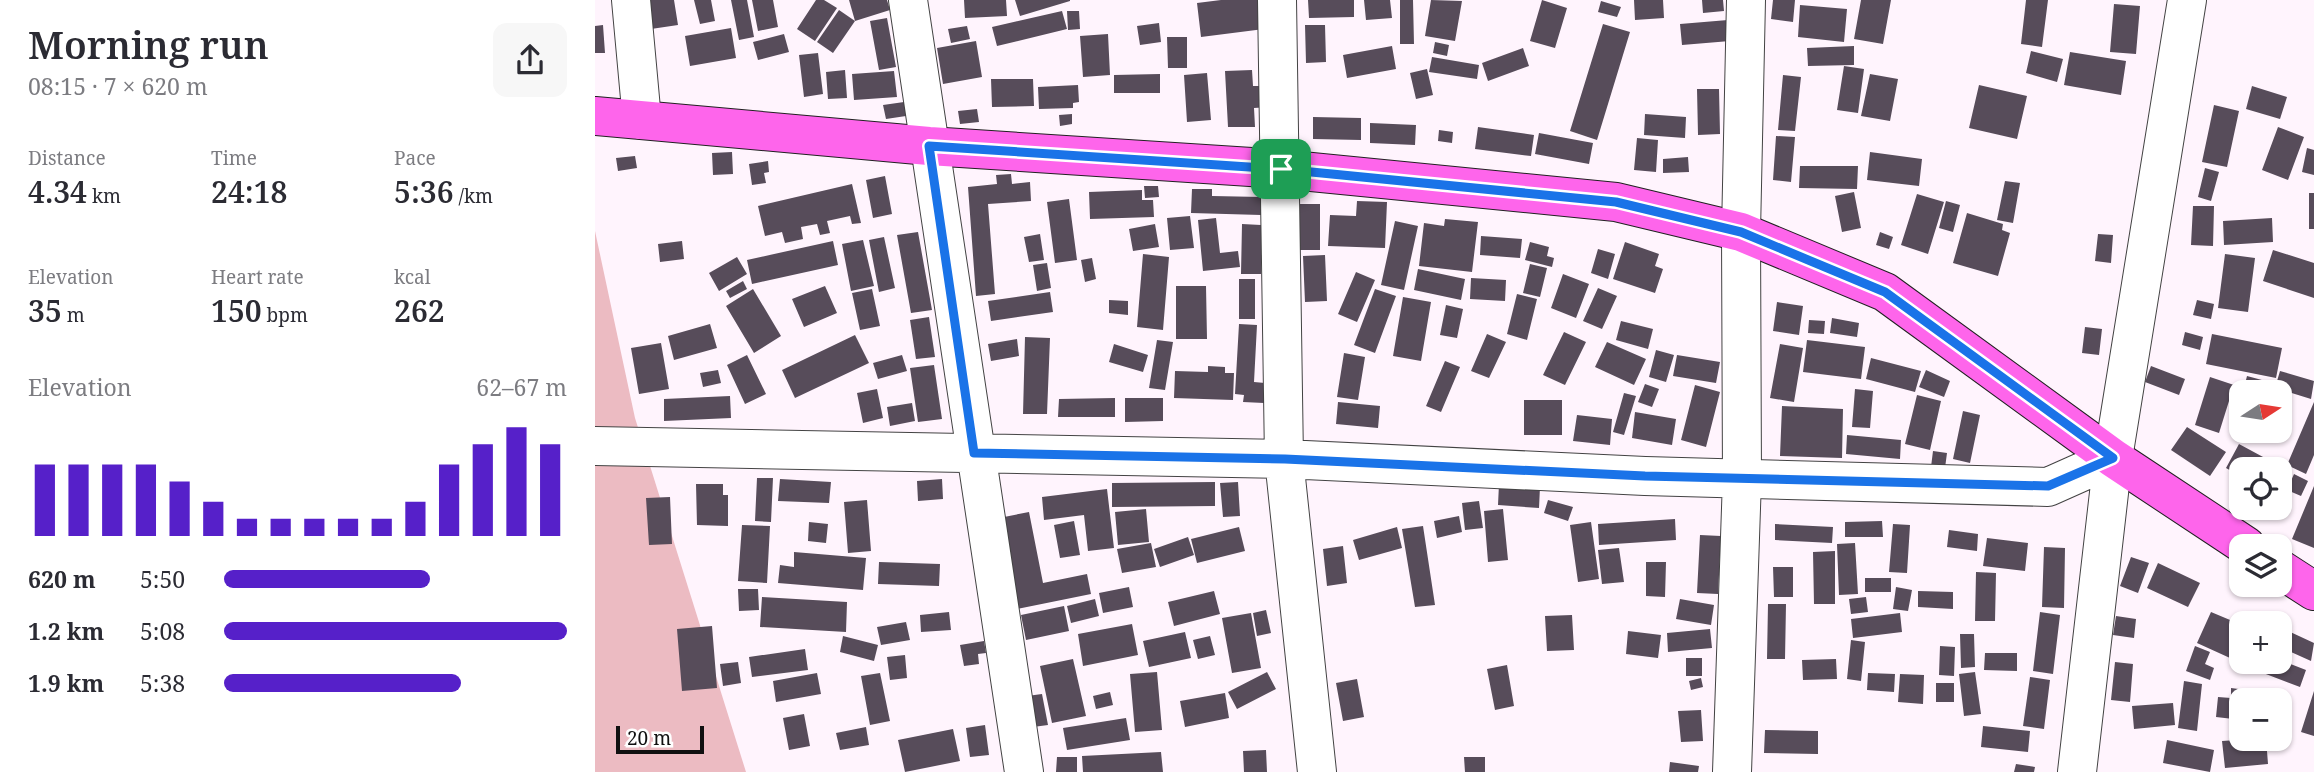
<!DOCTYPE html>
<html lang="en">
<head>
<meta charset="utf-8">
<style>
  body { margin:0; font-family:"Noto Serif",serif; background:#f7f7f7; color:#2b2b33; height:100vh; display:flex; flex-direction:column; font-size:26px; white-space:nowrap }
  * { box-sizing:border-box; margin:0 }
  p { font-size:23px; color:#7c7c81 }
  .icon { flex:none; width:38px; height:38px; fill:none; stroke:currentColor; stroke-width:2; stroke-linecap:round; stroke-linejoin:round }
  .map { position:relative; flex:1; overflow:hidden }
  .sheet { display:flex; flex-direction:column; background:#fff; width:595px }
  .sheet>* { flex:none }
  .needle { width:46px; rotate:78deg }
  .tools { position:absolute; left:1634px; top:380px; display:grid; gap:14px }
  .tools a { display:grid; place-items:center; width:63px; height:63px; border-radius:14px; background:#fff; box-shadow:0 2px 5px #0004; font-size:35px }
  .scale { position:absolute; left:21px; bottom:18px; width:88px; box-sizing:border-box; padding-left:7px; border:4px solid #101010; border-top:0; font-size:19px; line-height:24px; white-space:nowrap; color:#101010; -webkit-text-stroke:5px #fff; paint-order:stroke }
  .pin { position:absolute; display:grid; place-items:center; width:60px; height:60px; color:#fff; margin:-30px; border-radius:14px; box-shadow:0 4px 10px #0006 }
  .round { display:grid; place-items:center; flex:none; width:74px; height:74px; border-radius:14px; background:#f7f7f7 }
  .head { display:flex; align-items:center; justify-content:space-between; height:119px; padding:0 28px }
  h1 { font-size:38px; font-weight:600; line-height:52px }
  .figures { display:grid; grid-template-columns:repeat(3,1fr); gap:10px; height:119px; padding:7px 28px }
  .figures div { display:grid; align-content:center }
  .figures b { font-size:30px; font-weight:600 }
  .figures small { font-size:19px; font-weight:400 }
  .figures p { font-size:19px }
  .chart { height:196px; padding:14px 28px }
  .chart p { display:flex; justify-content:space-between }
  .chart svg { width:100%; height:126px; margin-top:7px; stroke:#5620c9; stroke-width:6 }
  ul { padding:0 28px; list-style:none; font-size:23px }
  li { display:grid; grid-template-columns:112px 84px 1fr; align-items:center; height:52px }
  li i { height:18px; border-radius:9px; background:#5620c9 }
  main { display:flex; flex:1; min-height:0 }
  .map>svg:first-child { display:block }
  .green { fill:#ecbbc2 }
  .building { fill:#574c5a }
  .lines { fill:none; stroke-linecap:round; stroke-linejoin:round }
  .minor-casing { stroke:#434343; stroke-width:40 }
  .major-casing { stroke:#212121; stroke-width:40 }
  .minor { stroke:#fff; stroke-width:38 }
  .major { stroke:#fe65eb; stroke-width:38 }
  .route-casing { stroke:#fff; stroke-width:14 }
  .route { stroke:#1a73e8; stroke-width:9 }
</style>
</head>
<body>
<main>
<section class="sheet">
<div class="head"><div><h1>Morning run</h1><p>08:15 · 7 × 620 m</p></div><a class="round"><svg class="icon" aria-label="share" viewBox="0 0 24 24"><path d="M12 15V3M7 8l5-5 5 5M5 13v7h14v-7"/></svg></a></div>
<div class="figures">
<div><p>Distance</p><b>4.34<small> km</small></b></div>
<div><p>Time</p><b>24:18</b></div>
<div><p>Pace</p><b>5:36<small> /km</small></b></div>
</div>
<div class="figures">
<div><p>Elevation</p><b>35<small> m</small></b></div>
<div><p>Heart rate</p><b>150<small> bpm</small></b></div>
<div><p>kcal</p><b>262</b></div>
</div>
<div class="chart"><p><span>Elevation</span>62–67 m</p>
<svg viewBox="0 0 160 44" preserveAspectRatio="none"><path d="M5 44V19M15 44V19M25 44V19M35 44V19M45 44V25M55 44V32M65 44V38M75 44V38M85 44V38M95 44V38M105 44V38M115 44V32M125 44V19M135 44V12M145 44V6M155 44V12"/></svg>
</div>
<ul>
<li><b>620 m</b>5:50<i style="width:60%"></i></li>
<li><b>1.2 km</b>5:08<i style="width:100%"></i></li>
<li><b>1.9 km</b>5:38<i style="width:69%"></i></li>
</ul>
</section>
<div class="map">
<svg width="1719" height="772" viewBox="0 0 1719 772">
  <rect width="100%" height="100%" fill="#fff4fd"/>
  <path class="green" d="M0 231 40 418 151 772H0Z"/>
  <path class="building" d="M51 0H79L83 25 56 29Z
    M99 0H116L120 21 105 24Z
    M136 0H152L159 37 144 40Z
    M157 0H178L183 27 163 31Z
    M221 0H229L242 8 220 41 202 29Z
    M254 0H292L295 10 260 21Z
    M369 0H411L412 16 370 18Z
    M420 0H475V1L425 16Z
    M626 0H665L669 29 606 37 602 3Z
    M713 0H759V17L714 18Z
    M769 0H795L797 18 771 20Z
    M805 0H818L819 44H805Z
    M836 0 867 1 860 41 830 36Z
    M947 0 972 8 960 48 935 41Z
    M1039 0H1068L1069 18 1040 20Z
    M1107 0H1128L1129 11 1108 13Z
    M1178 0H1200L1198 22 1176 19Z
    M1266 0H1296L1288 44 1259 39Z
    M1431 0H1453L1447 47 1426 44Z
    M1006 1 1026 7 1022 17 1003 12Z
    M1519 4 1545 6 1541 54 1515 52Z
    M1205 5 1252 9 1249 42 1203 37Z
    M244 10 260 21 238 53 222 42Z
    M467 11 472 29 402 46 397 27Z
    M472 11H484L485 29 473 30Z
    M292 18 301 67 284 70 275 21Z
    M1133 20 1135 41 1087 45 1085 24Z
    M564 23 566 42 545 45 542 26Z
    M1008 24 1035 32 1002 140 975 131Z
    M8 25 10 53H0V26Z
    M710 25H730L731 62 711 63Z
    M372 26 375 39 356 43 353 29Z
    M136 28 141 58 95 66 90 36Z
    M189 34 194 52 163 60 158 42Z
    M513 34 515 75 488 77 485 36Z
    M572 37H592V68H573Z
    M381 41 387 77 348 84 342 48Z
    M840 42 854 45 852 56 838 53Z
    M797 46 801 69 752 78 748 55Z
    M1259 46V65L1213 66 1212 48Z
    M928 48 934 66 893 81 887 63Z
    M1436 51 1468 59 1462 82 1431 73Z
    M1475 52 1531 61 1526 95 1469 85Z
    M223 53 228 94 209 97 204 55Z
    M837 57 884 65 882 79 834 72Z
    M1249 66 1269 69 1263 113 1242 110Z
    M832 69 838 95 821 99 815 73Z
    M250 70 252 98 233 99 231 72Z
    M657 70 658 86H674L675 107 659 108 660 127H633L630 71Z
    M299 71 302 97 259 100 257 74Z
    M612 73 616 120 592 122 589 75Z
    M565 74V93H519V75Z
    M1275 74 1303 79 1295 121 1266 116Z
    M1188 75 1206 77 1200 131 1183 130Z
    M396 79H438L439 106 397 107Z
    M483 85 484 102 478 103V108L444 109 443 87Z
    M1384 85 1432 96 1422 139 1374 128Z
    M1657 86 1692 97 1685 119 1651 109Z
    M1102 89H1124L1125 134 1103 135Z
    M309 102 311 116 291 119 288 105Z
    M1619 105 1644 111 1632 167 1607 162Z
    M382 109 384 122 365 124 363 111Z
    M477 114V124L465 126 464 115Z
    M1050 114 1091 117 1090 138 1049 135Z
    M718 117 766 118V140L718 139Z
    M775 123 821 125 820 145 775 143Z
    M883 127 939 135 936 156 880 149Z
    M1683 127 1709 137 1693 180 1667 170Z
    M844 130 858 132 857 143 843 141Z
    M944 133 998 143 994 164 940 154Z
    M1181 136 1200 137 1196 182 1178 180Z
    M1042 138 1063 140 1061 172 1039 170Z
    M1712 148 1719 150V175L1707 172Z
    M137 152 138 174 118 175 117 153Z
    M1275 152 1327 159 1324 186 1272 180Z
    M40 156 42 168 23 171 21 158Z
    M1093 157 1094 172 1068 173V159Z
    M173 161 174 172 169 173 171 183 157 185 154 164Z
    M1205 166H1263L1262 189 1204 188Z
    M1610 168 1624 172 1616 201 1603 197Z
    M416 174 417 184 435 182 436 201 393 204 400 294 381 296 373 187 402 184 401 175Z
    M290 176 297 214 278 218 271 180Z
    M1410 181 1425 183 1418 223 1402 220Z
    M257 184 266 223 257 224 255 216 232 221 235 233 225 235 222 224 206 227 208 239 190 243 187 232 170 236 163 206Z
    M549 186H563L564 197 550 198Z
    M597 189H617V196L667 197 666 215 596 213Z
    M547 190V200H558L559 217 495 219 494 192Z
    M1259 192 1266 228 1247 232 1240 196Z
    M1714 193H1719V229H1714Z
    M1322 194 1349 202 1333 254 1306 245Z
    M474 199 482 260 460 263 452 202Z
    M762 201 792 202 790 248 733 246 735 215 761 216Z
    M1351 201 1365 205 1358 232 1344 228Z
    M704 204H725V250H704Z
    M1598 206H1619L1618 246 1596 245Z
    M1372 213 1408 224 1407 230 1415 233 1403 276 1358 263Z
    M595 216 599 248 575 250 572 218Z
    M621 218 625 253 643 251 645 267 608 271 603 220Z
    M1677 218 1678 242 1629 245 1628 221Z
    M850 219 883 222 877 272 824 266 829 223 849 226Z
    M800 221 823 226 809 290 786 285Z
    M560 224 564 247 538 251 534 229Z
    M647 224 666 225V274H646Z
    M323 232 337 310 316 313 302 235Z
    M1285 232 1298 237 1294 249 1281 245Z
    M445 234 449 260 434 262 429 237Z
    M1503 234 1518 235 1516 263 1500 261Z
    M886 236 927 239 925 258 885 255Z
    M289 237 300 288 284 292 274 240Z
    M268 240 279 286 256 291 247 244Z
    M87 241 89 259 65 262 63 244Z
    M238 241 243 265 157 284 152 260Z
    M935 242 954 247 952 256 959 258 957 267 930 260Z
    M1030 242 1064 254 1060 266 1068 269 1060 293 1018 279Z
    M1003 249 1020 254 1013 279 996 273Z
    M1678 250 1719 263V298L1668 281Z
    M548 254 574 257 568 330 542 327Z
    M1630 254 1660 258 1653 312 1623 308Z
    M730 255 732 301 710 302 708 256Z
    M142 257 152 274 124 291 114 273Z
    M497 258 501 279 490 282 486 260Z
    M452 263 456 288 442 291 438 265Z
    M935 264 952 268 945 297 928 293Z
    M823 269 870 279 866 300 819 290Z
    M761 272 780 280 762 322 743 314Z
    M968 274 994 284 981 318 956 308Z
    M876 278 911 280 910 301 875 299Z
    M644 279H660V319H644Z
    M148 281 152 289 135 298 131 291Z
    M230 286 242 313 209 327 197 299Z
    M581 286H611L612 339H581Z
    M1003 288 1022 296 1007 329 988 321Z
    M158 289 186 336 159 353 131 306Z
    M277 289 285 326 265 330 257 293Z
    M780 289 801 296 780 353 759 345Z
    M455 292 458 312 396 321 393 301Z
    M922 294 942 299 932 340 912 334Z
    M808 297 836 302 826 361 798 356Z
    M514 300 533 301V315L514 313Z
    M1602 300 1619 304 1616 319 1598 315Z
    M1182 302 1208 306 1204 335 1178 331Z
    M851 305 868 309 862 338 845 335Z
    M334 317 340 357 321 359 315 320Z
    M1237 318 1264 323 1262 337 1235 333Z
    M1214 320 1230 321 1229 334 1213 333Z
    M1026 321 1058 329 1053 349 1021 340Z
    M115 324 122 348 79 360 73 336Z
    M644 324 662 325 659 382 670 383 669 403 648 402 649 395 640 394Z
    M1490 327 1507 329 1504 355 1487 353Z
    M969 332 991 342 970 385 948 375Z
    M1590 332 1608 337 1605 350 1587 345Z
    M892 334 911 342 894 378 876 371Z
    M1617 334 1687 348 1681 378 1611 364Z
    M260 335 274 363 200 398 187 370Z
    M430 337 455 338 452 414H428Z
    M422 339 424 356 396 361 393 344Z
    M562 340 578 342 570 390 554 388Z
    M1212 340 1270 347 1266 379 1208 372Z
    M1012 342 1051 359 1039 385 1000 367Z
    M66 343 74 389 44 394 36 348Z
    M519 344 553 355 548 372 514 362Z
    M1185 344 1208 348 1199 402 1175 398Z
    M1061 350 1079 355 1071 382 1054 377Z
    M749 353 770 357 763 400 742 397Z
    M152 355 171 394 150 404 132 365Z
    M307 355 312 371 283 379 278 363Z
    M1082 355 1125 362 1121 383 1078 376Z
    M1276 358 1326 371 1320 392 1271 379Z
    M850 361 865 367 846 412 831 406Z
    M339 365 347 419 323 422 315 368Z
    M613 366 630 367V373H639L638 400 579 398 580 371 613 372Z
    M1556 366 1590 379 1584 395 1550 382Z
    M123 370 126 383 108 387 105 373Z
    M1331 370 1355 381 1349 397 1324 387Z
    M1685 371 1719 381 1716 399 1680 388Z
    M1652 376 1678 383 1675 392H1648Z
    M1615 377 1639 385 1624 433 1600 425Z
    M1050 384 1064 389 1057 407 1043 402Z
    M1100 385 1125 392 1111 447 1086 440Z
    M282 389 288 418 268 423 262 393Z
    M1260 389 1278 391 1275 428 1257 427Z
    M1029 393 1041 396 1029 435 1018 432Z
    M1322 395 1346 401 1335 450 1310 444Z
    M135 396 136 418 69 421V399Z
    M520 398V417H463L464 399Z
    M530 398H568V421L530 422Z
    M929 400H967V435H929Z
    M743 402 785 406 783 428 741 424Z
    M1719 402V455L1711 474 1692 465Z
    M317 403 320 421 295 426 292 407Z
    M1187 406 1248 409 1247 458 1185 456Z
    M1368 411 1385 415 1375 463 1358 459Z
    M1040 412 1081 419 1077 445 1037 438Z
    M982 415 1017 419 1015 445 978 441Z
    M1592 427 1631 452 1615 476 1576 450Z
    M1252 435 1306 440 1305 459 1251 454Z
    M1644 444 1696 472 1685 492V469H1647V477L1631 468Z
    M1338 451 1352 453 1350 468 1336 467Z
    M1699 474 1713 481 1706 496 1692 490Z
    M162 478H178L176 522 160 521Z
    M185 479 236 482 234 503 183 501Z
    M347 479 348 499 323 501 322 481Z
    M620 482V506L517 507V483Z
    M643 482 645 516 628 517 625 483Z
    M101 484H128V495H133V526L102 525Z
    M904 484 945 487 944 508 903 505Z
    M1719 486V548L1697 539Z
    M512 489 519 548 493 551 489 515 449 520 447 497Z
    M75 497 77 544 54 545 51 498Z
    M272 500 276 551 253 553 249 502Z
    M953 500 978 507 973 521 949 513Z
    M884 501 888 528 870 530 867 503Z
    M551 509 554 542 523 545 520 512Z
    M908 509 913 560 893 562 889 511Z
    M434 512 448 583 492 574 496 594 422 609 404 518Z
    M864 516 867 532 842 538 839 521Z
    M1080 519 1081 540 1004 545 1003 524Z
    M479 521 485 555 465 558 459 525Z
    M1287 521 1288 537H1250V522Z
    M214 522 233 524 231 543 213 541Z
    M996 522 1004 579 983 582 975 525Z
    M1180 524 1238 527 1237 543 1180 540Z
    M1298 524 1315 525 1312 573 1294 572Z
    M147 525 175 526 172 583 143 581Z
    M828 526 840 605 820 607 807 529Z
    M644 527 650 551 602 563 596 539Z
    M802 527 807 548 764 560 758 540Z
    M1354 530 1383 534 1382 551 1352 547Z
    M1105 535 1126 536 1123 594 1102 593Z
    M593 537 599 555 565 567 559 549Z
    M1392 538 1433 543 1430 571 1388 566Z
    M556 543 561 567 527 573 522 549Z
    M1260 543 1263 594 1244 595 1242 544Z
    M748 546 752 583 732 586 728 549Z
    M1449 547 1470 548 1469 608 1447 607Z
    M1024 548 1029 582 1007 584 1003 550Z
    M1240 551V604H1219L1218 552Z
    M199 552 271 558 268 590 183 583 185 565 199 567Z
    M1536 557 1554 563 1543 593 1525 586Z
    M284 562 345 564 344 586 283 584Z
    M1051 562H1071L1070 597 1051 596Z
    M1563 563 1605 583 1593 607 1552 588Z
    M1178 567H1198V597H1179Z
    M1381 572 1401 573 1400 621H1380Z
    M1270 578H1296V592H1270Z
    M534 587 538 607 508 613 504 593Z
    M1301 587 1317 590 1313 611 1298 609Z
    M143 589H163L164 610 144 611Z
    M619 591 625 614 579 626 573 602Z
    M1323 591 1358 592V609L1323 607Z
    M167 597 252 602 251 632 165 627Z
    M1271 597 1273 612 1256 614 1254 599Z
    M500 599 504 616 476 623 472 606Z
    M1085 599 1119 605 1116 625 1081 619Z
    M1173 604H1191L1190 659H1172Z
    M469 606 474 631 431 640 426 615Z
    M671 610 676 633 662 636 658 613Z
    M354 612 356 630 326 632 325 615Z
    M1445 612 1465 615 1458 674 1438 671Z
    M1616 612 1647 625 1635 658 1602 643Z
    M656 613 666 668 637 673 627 618Z
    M1305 613 1307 632 1258 638 1256 619Z
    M977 615 979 650 952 651 950 616Z
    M1521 616 1541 619 1539 638 1518 635Z
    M311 622 315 640 286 645 282 627Z
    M537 624 543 655 488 666 483 634Z
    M117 626 122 688 87 691 82 629Z
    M1115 629 1117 648 1073 652 1072 633Z
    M1689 629 1719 643 1716 661 1685 647Z
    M1033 631 1066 635 1063 658 1031 654Z
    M590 632 596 658 554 667 548 641Z
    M1365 634H1379L1380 667 1366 668Z
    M248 636 283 645 279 661 245 652Z
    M615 636 620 655 603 659 598 640Z
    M1256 640 1270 642 1266 681 1252 679Z
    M389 641 391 653 383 654 384 664 369 666 365 645Z
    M1345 646 1360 647 1359 676 1344 675Z
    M1600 646 1615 652 1610 664 1619 668 1615 680 1591 671Z
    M210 649 213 670 157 677 154 657Z
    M1390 653H1422V671L1389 670Z
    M310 655 312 678 295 680 292 657Z
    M1091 658H1107V676H1091Z
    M478 659 491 716 457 723 445 666Z
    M1241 659 1242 679 1208 680 1207 660Z
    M1685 660 1711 670 1705 687 1650 666 1651 662Z
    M143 662 146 683 128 686 125 664Z
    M1520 662 1538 664 1535 702 1516 700Z
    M912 665 919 706 900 710 892 669Z
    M562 672 567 730 540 732 535 674Z
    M672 672 681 689 642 709 633 692Z
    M1380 672 1386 714 1369 716 1364 674Z
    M222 673 226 694 181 702 178 681Z
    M285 673 295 721 275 725 266 676Z
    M1273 673 1300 674 1299 692 1272 690Z
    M1305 674 1329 675 1328 704 1303 702Z
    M1435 677 1455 680 1449 729 1428 726Z
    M1106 678 1108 687 1096 690 1094 681Z
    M762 679 769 717 748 721 741 683Z
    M1589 681 1607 684 1602 731 1583 728Z
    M1341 683H1359V702H1341Z
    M1636 688 1651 690 1650 700H1647V720L1621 717 1623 697 1636 698Z
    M1719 691V736L1706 732Z
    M515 692 518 705 501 709 498 696Z
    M630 693 634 718 590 727 585 701Z
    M447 694 453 725 438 727 432 696Z
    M1578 703 1580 725 1539 729 1537 706Z
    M1106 710 1108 741 1086 742 1083 711Z
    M209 714 215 746 194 750 188 718Z
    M531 718 535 740 472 750 468 728Z
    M390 725 394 755 375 757 371 728Z
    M1388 726 1435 731 1433 752 1386 747Z
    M271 727 274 745 245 750 241 733Z
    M358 729 365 761 310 772 303 740Z
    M1170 730 1223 731V754L1169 753Z
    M1671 738 1673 764 1630 768 1627 741Z
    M1572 740 1619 750 1615 772 1568 763Z
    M671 750 672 772H649L648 751Z
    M566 752 568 772H488L487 756Z
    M462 757H482V772H461Z
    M869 757H890V772H870Z
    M1075 762 1104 766 1103 772H1074Z
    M1421 764 1440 767 1439 772H1419Z"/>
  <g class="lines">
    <g class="minor-casing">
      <path id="minor" d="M36 0 47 120
        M313 0 429 772
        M682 0 689 459 722 772
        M0 446 689 459 1050 476 1453 487 1518 458
        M1137 772 1147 479 1146 232 1151 0
        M1482 772 1518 458 1592 0"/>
    </g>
    <g class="major-casing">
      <path id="major" d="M0 116 334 146 686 169 1021 202 1146 232 1290 292 1518 458 1651 546
        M1685 569 1719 591"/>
    </g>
    <use href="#minor" class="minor"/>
    <use href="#major" class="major"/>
  </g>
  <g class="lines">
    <g class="route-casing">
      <path id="route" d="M334 146 686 169 1021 202 1146 232 1290 292 1518 458 1453 486 1050 476 690 459 379 453Z"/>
    </g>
    <use href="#route" class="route"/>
  </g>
</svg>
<div class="tools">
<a><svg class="needle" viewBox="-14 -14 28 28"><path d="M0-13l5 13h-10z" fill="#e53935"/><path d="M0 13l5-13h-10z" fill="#7c7c81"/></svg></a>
<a><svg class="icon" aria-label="locate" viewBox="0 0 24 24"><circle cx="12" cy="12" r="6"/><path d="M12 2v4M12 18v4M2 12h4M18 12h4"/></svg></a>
<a><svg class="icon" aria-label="layers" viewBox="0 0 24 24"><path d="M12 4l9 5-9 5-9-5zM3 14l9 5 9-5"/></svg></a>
<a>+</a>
<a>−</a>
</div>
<div class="scale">20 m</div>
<div class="pin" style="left:686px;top:169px;background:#1e9e55"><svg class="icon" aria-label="arrive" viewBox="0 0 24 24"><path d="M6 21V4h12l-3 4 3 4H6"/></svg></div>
</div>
</main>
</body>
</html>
